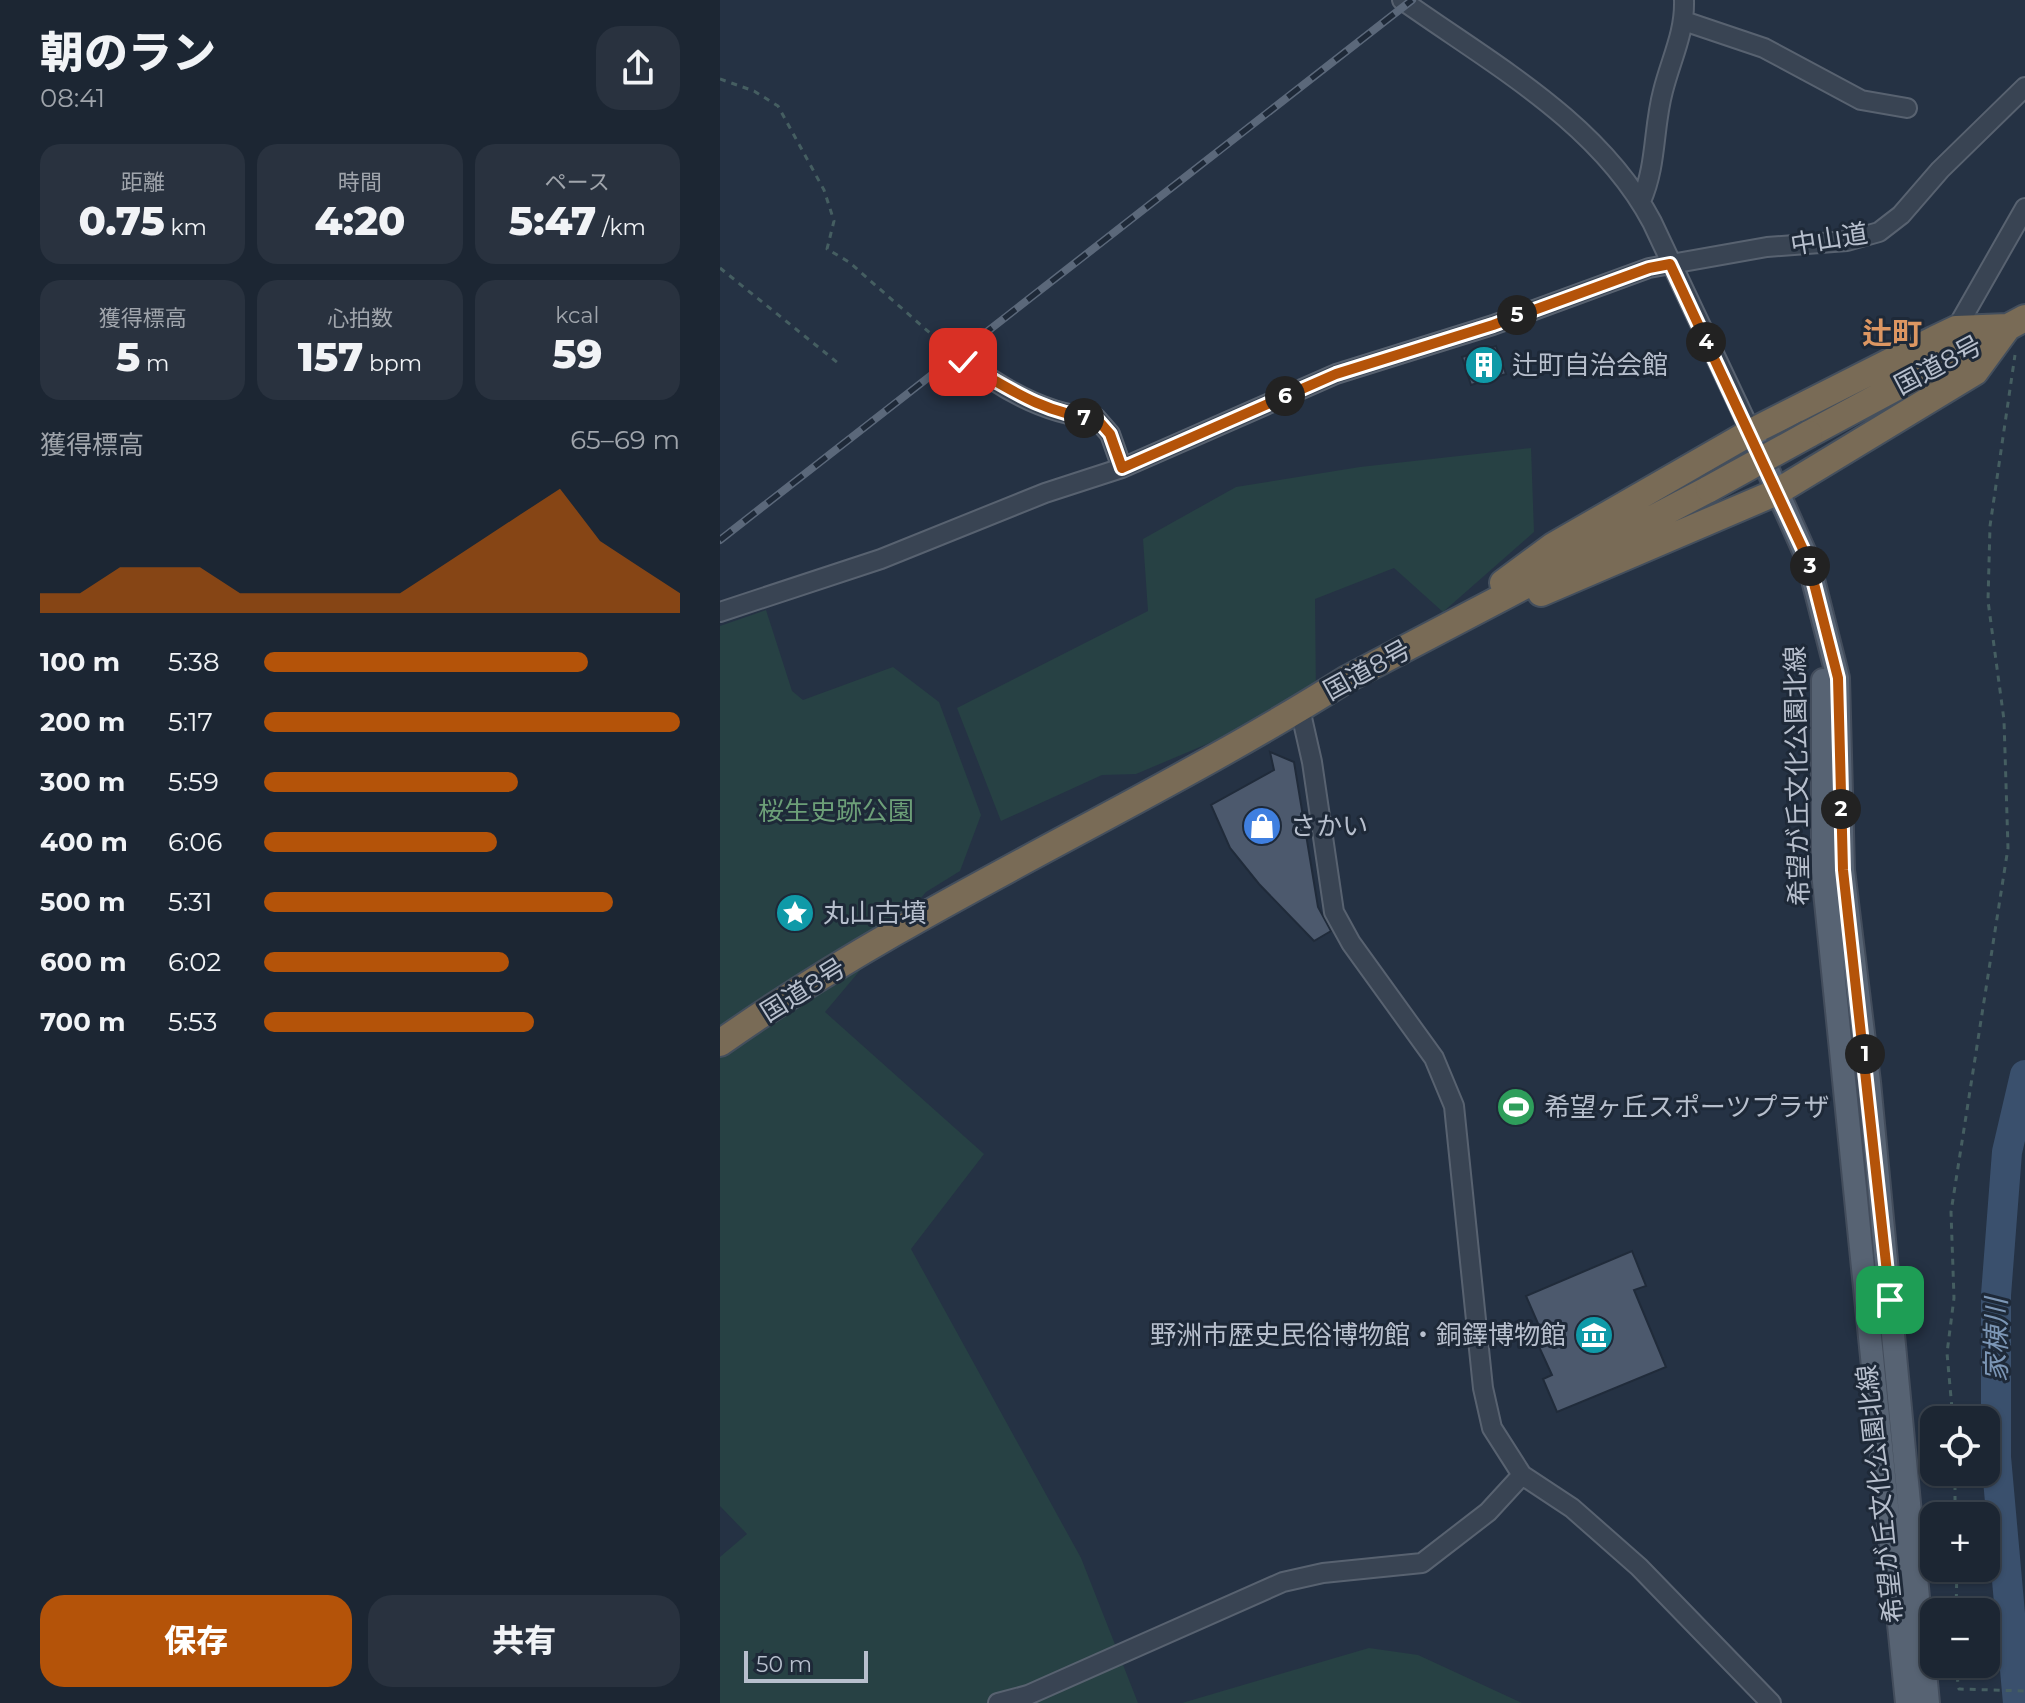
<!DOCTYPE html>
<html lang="ja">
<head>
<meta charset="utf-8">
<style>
  body { margin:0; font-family:Montserrat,"Noto Sans JP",sans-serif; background:#29323f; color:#f1f3f6; height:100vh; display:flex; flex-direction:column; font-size:30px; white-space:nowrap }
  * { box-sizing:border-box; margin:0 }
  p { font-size:26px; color:#a0a5ac }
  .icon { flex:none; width:44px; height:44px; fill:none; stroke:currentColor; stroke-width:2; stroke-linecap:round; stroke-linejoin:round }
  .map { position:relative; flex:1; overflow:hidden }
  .drawer { display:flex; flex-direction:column; background:#1c2633; width:720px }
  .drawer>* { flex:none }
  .fabs { position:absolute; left:1200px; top:1406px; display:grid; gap:16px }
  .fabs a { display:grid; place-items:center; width:80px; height:80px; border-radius:16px; background:#1c2633; box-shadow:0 2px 6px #0004,0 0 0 2px #3a434e; font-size:40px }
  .scale { position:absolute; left:24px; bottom:20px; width:124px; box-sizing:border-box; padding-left:8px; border:4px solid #b7bfcd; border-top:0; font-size:22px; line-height:28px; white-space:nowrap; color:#b7bfcd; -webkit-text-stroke:6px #1e2938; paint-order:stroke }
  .pin { position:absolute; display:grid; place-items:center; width:68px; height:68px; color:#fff; margin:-34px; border-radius:16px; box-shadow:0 4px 12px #0006 }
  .km { position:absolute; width:40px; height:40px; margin:-20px; border-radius:50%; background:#222; color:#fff; font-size:22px; line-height:40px; text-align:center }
  .round { display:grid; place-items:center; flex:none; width:84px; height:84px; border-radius:24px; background:#29323f }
  .headline { display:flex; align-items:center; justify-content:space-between; height:136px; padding:0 40px }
  h1 { font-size:44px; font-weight:800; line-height:60px }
  .metrics { display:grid; grid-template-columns:repeat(3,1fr); gap:12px; height:136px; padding:8px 40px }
  .metrics div { display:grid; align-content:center; border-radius:20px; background:#29323f; text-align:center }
  .metrics b { font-size:40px; font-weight:800 }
  .metrics small { font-size:22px; font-weight:400 }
  .metrics p { font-size:22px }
  .chart { height:224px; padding:16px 40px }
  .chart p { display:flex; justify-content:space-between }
  .chart svg { width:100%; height:144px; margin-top:8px; fill:#b45309; opacity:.7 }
  .primary-button { display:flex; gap:16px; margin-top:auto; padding:16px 40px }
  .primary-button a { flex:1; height:92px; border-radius:24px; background:#b45309; color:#fff; font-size:32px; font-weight:800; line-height:92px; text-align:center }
  .primary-button a+a { background:#29323f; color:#f1f3f6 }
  ul { padding:0 40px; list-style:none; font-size:26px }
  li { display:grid; grid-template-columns:128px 96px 1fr; align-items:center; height:60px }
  li i { height:20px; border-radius:10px; background:#b45309 }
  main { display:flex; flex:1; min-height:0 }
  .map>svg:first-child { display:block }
  .green { fill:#274144 }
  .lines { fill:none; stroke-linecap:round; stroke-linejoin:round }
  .river { stroke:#3a506d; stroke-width:30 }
  .building { fill:#4c596d; stroke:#202b3a; stroke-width:2 }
  .minor-casing { stroke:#586270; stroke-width:22 }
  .major-casing { stroke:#434d5c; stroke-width:26 }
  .highway-casing { stroke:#444f5d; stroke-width:30 }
  .path { stroke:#455e61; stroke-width:3; stroke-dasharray:6 6; stroke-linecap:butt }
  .minor { stroke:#394453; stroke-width:18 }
  .major { stroke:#576373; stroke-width:22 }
  .highway { stroke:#796b56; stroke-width:26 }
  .rail-casing { stroke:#5b687a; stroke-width:8 }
  .rail { stroke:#1e2938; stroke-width:5; stroke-dasharray:15; stroke-linecap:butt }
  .highway-bridge-casing { stroke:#444f5d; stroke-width:30; stroke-linecap:butt }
  .highway-bridge { stroke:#796b56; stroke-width:26 }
  .route-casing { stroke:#fff; stroke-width:16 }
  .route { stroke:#b45309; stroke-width:10 }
  .labels { text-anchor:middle; stroke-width:6; stroke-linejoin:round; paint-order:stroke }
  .street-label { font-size:26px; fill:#b7bfcd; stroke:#1e2938 }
  .poi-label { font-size:26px; fill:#b7bfcd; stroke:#1e2938; text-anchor:start }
  .park-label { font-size:26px; fill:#6c9f78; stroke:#1e2938 }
  .water-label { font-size:28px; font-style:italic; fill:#7c96b5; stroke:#1e2938 }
  .quarter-label { font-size:30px; font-weight:bold; fill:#dc9662; stroke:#1e2938 }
</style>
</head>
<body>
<main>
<section class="drawer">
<div class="headline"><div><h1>朝のラン</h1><p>08:41</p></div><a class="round"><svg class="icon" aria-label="share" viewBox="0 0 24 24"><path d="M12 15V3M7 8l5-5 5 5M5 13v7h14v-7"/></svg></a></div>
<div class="metrics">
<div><p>距離</p><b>0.75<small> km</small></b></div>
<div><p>時間</p><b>4:20</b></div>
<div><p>ペース</p><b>5:47<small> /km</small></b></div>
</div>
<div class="metrics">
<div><p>獲得標高</p><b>5<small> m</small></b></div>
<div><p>心拍数</p><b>157<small> bpm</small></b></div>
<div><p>kcal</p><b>59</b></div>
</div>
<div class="chart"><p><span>獲得標高</span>65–69 m</p>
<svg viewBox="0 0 160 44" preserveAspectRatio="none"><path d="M0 44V38L10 38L20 30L30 30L40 30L50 38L60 38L70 38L80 38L90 38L100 30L110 22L120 14L130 6L140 22L150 30L160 38V44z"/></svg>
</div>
<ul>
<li><b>100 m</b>5:38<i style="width:78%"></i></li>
<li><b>200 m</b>5:17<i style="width:100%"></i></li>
<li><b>300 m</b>5:59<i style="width:61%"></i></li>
<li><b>400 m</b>6:06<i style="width:56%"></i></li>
<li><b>500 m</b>5:31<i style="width:84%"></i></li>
<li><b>600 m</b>6:02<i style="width:59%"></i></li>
<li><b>700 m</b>5:53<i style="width:65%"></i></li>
</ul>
<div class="primary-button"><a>保存</a><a>共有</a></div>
</section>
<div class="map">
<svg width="1305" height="1703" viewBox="0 0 1305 1703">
  <rect width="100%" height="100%" fill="#253244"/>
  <path class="green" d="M811 448 814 532 723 612 674 568 595 599 596 698 416 774 382 775 281 821 237 708 428 611 423 539 516 487 640 467Z
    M46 610 72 691 83 700 173 667 219 702 261 815 240 871 206 892 105 1012 264 1154 191 1249 361 1558 418 1703H0V1557L27 1534 0 1506V626Z
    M649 1648 698 1655 802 1703H462Z"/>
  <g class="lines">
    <path class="river" d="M1298 1703 1276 1457V1295L1287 1152 1305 1075"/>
  </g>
  <path class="building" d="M776 346 786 374 751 385 742 357Z
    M550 752 574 762 598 907 611 931 594 941 539 884 510 848 491 805 554 770Z
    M912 1251 926 1286 914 1290 946 1367 837 1412 823 1379 832 1375 815 1338 823 1335 806 1296Z"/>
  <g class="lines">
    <g class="minor-casing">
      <path id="minor" d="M682 0C772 64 879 122 932 222L1031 432
        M964 21 1044 48 1141 100 1187 108
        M921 201C937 165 933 128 943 91 951 59 965 33 964 0
        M1236 329 1305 208
        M271 379C303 400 338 416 376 418L390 434 402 468
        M0 612 161 559 325 493 402 468 616 374 773 325 929 268 1047 247 1127 241 1159 232 1181 215 1220 170 1305 87
        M580 709 592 762 614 912 631 943 714 1058 734 1106 763 1388 772 1428 802 1475 852 1508 919 1567 1051 1703
        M278 1703 308 1695 563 1582 603 1573 702 1563 768 1512 802 1475"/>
    </g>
    <g class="major-casing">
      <path id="major" d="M1031 432 1088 560 1118 678 1123 870 1149 1082 1208 1703
        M1103 680V872L1187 1703"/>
    </g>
    <g class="highway-casing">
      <path id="highway" d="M1089 434 1305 318
        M783 583 833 546 1031 432 1215 339 1236 329 1288 327
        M821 593 1057 492 1255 372 1288 327
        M0 1043C198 903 423 808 627 679L989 489"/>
    </g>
    <path class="path" d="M0 79 34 91 58 106 104 190 114 221 107 249 129 262 243 362 258 371
      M0 268 118 363
      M1233 1420 1227 1353 1234 1298 1231 1212 1288 848 1284 720 1268 601 1270 526 1295 355
      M1235 1472V1516
      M1236 1612 1237 1568
      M1235 1664 1239 1689 1305 1691"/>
    <use href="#minor" class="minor"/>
    <use href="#major" class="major"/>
    <use href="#highway" class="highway"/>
    <g class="rail-casing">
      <path id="rail" d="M0 540 692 0"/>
    </g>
    <use href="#rail" class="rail"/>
    <g class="highway-bridge-casing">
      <path id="highway-bridge" d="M989 489 1089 434"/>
    </g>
    <use href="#highway-bridge" class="highway-bridge"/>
  </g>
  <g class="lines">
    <g class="route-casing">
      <path id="route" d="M243 362C286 387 326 415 376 418L390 434 402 468 616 374 773 325 929 268 950 264 1088 560 1118 678 1123 870 1170 1300"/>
    </g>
    <use href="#route" class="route"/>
  </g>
  <defs>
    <g id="building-disc" transform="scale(2)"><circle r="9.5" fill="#0f9aa8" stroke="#1e2938"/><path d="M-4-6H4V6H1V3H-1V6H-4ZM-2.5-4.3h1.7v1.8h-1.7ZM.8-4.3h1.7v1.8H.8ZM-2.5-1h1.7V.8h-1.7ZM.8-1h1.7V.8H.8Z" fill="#fff"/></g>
    <g id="shop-disc" transform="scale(2)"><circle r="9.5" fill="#3f7fe0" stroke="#1e2938"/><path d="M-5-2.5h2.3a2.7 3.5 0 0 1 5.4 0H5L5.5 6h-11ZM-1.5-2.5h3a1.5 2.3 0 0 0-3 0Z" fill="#fff"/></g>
    <g id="sight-disc" transform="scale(2)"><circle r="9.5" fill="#0f9aa8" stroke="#1e2938"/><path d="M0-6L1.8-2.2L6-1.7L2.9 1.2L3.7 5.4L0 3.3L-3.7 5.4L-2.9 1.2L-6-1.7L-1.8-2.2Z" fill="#fff"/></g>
    <g id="stadium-disc" transform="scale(2)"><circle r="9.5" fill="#2e9e5b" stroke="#1e2938"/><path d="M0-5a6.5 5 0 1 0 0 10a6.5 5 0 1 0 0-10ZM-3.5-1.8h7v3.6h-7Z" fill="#fff"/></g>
    <g id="museum-disc" transform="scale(2)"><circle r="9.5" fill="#0f9aa8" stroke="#1e2938"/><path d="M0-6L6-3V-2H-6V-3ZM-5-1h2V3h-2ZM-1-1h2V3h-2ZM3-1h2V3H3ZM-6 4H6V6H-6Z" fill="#fff"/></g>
  </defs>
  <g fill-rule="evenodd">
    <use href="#building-disc" x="764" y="365"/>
    <use href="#shop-disc" x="542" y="826"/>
    <use href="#sight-disc" x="75" y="913"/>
    <use href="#stadium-disc" x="796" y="1107"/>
    <use href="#museum-disc" x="874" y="1335"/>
  </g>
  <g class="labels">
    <g class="street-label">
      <text transform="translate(1109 239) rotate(-9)" y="9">中山道</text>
      <text transform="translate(1218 365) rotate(-28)" y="9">国道8号</text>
      <text transform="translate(647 670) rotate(-29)" y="9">国道8号</text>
      <text transform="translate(1077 776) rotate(-91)" y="9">希望が丘文化公園北線</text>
      <text transform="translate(83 990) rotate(-32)" y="9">国道8号</text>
      <text transform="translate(1160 1494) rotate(-96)" y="9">希望が丘文化公園北線</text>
    </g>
    <g class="poi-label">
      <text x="792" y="374">辻町自治会館</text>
      <text x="570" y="835">さかい</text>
      <text x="103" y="922">丸山古墳</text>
      <text x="824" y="1116">希望ヶ丘スポーツプラザ</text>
      <text x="846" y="1344" text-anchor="end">野洲市歴史民俗博物館・銅鐸博物館</text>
    </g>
    <g class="park-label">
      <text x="116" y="820">桜生史跡公園</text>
    </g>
    <g class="water-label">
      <text transform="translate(1276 1340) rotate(-90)" y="10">家棟川</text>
    </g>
    <g class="quarter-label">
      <text x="1172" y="344">辻町</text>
    </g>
  </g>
</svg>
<div class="fabs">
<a><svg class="icon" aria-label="locate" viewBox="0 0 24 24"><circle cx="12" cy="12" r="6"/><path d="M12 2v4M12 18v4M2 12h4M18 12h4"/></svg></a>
<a>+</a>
<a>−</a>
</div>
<div class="scale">50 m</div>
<div class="pin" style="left:1170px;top:1300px;background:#1e9e55"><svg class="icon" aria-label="arrive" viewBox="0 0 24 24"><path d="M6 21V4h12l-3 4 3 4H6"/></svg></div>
<div class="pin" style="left:243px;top:362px;background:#d93025"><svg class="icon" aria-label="check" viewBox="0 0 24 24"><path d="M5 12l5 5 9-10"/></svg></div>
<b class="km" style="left:1145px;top:1054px">1</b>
<b class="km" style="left:1121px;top:809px">2</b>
<b class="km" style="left:1090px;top:566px">3</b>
<b class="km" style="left:986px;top:342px">4</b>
<b class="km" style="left:797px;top:315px">5</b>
<b class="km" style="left:565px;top:396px">6</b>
<b class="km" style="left:364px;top:418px">7</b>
</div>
</main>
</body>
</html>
